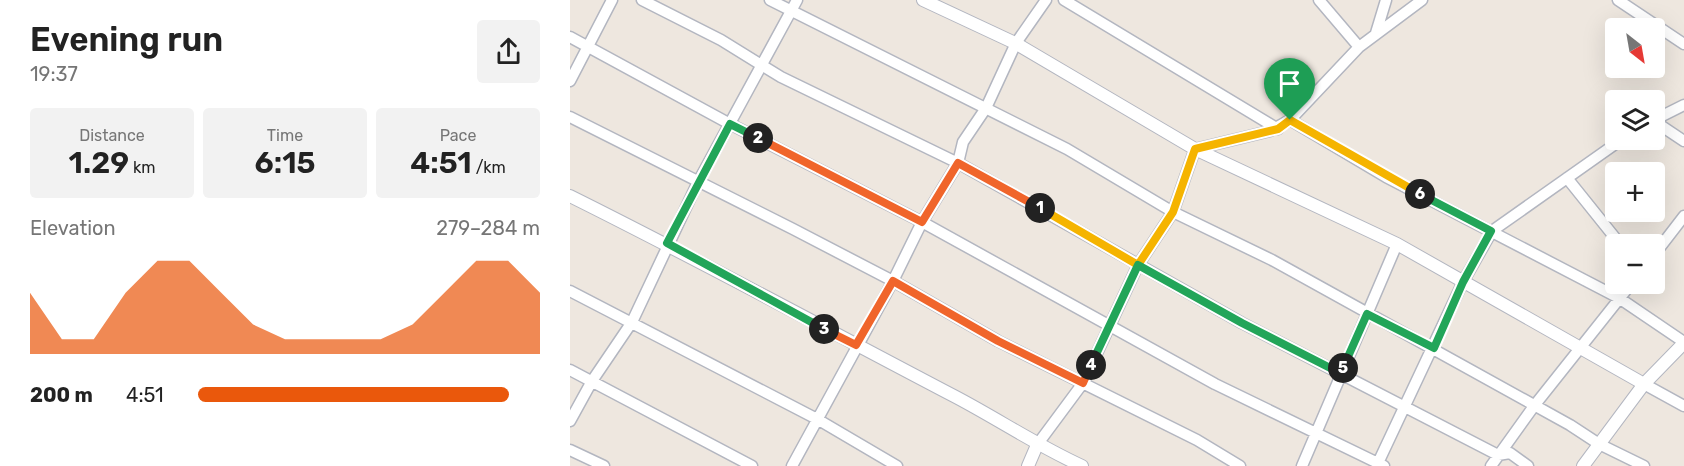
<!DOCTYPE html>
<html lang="en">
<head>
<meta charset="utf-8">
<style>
  body { margin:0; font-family:Rubik,sans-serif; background:#f2f2f2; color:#222; height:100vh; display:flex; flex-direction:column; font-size:22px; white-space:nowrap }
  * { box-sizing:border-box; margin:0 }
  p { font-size:20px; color:#767676 }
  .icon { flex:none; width:33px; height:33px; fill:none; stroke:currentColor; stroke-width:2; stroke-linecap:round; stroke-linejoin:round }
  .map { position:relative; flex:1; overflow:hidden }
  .side { display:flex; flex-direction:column; background:#fff; width:570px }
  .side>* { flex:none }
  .needle { width:39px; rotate:149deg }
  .controls { position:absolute; left:1035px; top:18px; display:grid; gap:12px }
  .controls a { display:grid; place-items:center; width:60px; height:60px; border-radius:6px; background:#fff; box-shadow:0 6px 24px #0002; font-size:30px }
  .pin { position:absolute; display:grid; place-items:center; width:51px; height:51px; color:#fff; margin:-62px -26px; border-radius:50% 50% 50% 0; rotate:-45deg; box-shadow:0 0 6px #0007 }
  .pin .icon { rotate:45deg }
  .km { position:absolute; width:30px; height:30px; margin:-15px; border-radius:50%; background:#222; color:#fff; font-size:16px; line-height:30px; text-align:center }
  .round { display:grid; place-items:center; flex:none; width:63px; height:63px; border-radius:6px; background:#f2f2f2 }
  .overview { display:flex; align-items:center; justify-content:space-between; height:102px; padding:0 30px }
  h1 { font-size:33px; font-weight:600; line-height:45px }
  .metrics { display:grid; grid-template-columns:repeat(3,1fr); gap:9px; height:102px; padding:6px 30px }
  .metrics div { display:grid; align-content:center; border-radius:6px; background:#f2f2f2; text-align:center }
  .metrics b { font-size:30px; font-weight:600 }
  .metrics small { font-size:16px; font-weight:400 }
  .metrics p { font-size:16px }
  .chart { height:168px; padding:12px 30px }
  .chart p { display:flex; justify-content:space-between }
  .chart svg { width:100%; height:108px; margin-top:6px; fill:#ea580c; opacity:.7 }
  ul { padding:0 30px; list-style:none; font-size:20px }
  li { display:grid; grid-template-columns:96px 72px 1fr; align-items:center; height:45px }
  li i { height:15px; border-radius:8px; background:#ea580c }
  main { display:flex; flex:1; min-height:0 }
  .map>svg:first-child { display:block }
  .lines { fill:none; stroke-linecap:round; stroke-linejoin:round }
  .minor-casing { stroke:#b3b6c0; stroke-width:13 }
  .tertiary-casing { stroke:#b3b6c0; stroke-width:14 }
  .minor { stroke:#fff; stroke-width:10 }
  .tertiary { stroke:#fff; stroke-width:12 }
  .split-1-casing { stroke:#fff; stroke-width:12 }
  .split-2-casing { stroke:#fff; stroke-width:12 }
  .split-3-casing { stroke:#fff; stroke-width:12 }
  .split-4-casing { stroke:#fff; stroke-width:12 }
  .split-5-casing { stroke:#fff; stroke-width:12 }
  .split-6-casing { stroke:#fff; stroke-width:12 }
  .split-7-casing { stroke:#fff; stroke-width:12 }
  .split-1 { stroke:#f5b400; stroke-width:8 }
  .split-2 { stroke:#f0652b; stroke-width:8 }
  .split-3 { stroke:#22a559; stroke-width:8 }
  .split-4 { stroke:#f0652b; stroke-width:8 }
  .split-5 { stroke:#22a559; stroke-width:8 }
  .split-6 { stroke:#22a559; stroke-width:8 }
  .split-7 { stroke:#f5b400; stroke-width:8 }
</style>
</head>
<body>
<main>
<section class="side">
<div class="overview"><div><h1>Evening run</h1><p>19:37</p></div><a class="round"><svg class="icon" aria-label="share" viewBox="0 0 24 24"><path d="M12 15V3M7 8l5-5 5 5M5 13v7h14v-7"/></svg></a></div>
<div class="metrics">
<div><p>Distance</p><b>1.29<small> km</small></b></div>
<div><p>Time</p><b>6:15</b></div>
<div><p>Pace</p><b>4:51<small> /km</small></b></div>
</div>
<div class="chart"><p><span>Elevation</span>279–284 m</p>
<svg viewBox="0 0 160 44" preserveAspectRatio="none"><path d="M0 44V19L10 38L20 38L30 19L40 6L50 6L60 19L70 32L80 38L90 38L100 38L110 38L120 32L130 19L140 6L150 6L160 19V44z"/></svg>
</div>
<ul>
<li><b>200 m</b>4:51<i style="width:91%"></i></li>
</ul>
</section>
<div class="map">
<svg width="1114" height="466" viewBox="0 0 1114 466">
  <rect width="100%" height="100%" fill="#eee7df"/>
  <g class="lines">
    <g class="minor-casing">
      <path id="minor" d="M72 0 151 40 211 77 388 163 672 323 928 455 940 453 958 466
        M200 0 497 149 603 212 702 260 1000 425 1029 444 1074 466
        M494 0 708 129
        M749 0 789 47
        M1048 0 1114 44
        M806 33 816 0
        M0 37 160 124 352 222 645 384 814 466
        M0 81 42 0
        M0 117 223 229 323 281 428 341 627 440 670 466
        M720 120 816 177 1049 298 1114 342
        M1084 120 1114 105
        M1084 121 1114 141
        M997 178 1050 244
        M1084 255 1114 216
        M0 291 247 419 327 466
        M0 370 182 466
        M1074 384 1114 406
        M0 421 22 381 62 322 128 182 227 0
        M467 445 513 383 568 265 603 212 625 149 700 131 720 120 789 47 852 0
        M0 450 34 466
        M808 463 893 282 922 231 1051 140
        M222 466 323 281 352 222 388 163 393 142 416 108 446 43 476 0
        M732 466 827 244
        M921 466 964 406 1061 284"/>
    </g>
    <g class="tertiary-casing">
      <path id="tertiary" d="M353 0 445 43 625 149 827 244 1074 384
        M0 196C129 260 256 329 384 396 428 419 466 445 512 466
        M458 466 467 445
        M1013 466 1074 384 1114 343"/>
    </g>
    <use href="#minor" class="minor"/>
    <use href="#tertiary" class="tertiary"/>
  </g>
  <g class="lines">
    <g class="split-1-casing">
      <path id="split-1" d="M470 208 568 265 603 212 625 149 708 129 720 120"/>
    </g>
    <g class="split-2-casing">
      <path id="split-2" d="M188 138 352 222 388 163 470 208"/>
    </g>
    <g class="split-3-casing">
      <path id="split-3" d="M188 138 160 124 97 243 254 329"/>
    </g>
    <g class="split-4-casing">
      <path id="split-4" d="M254 329 286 345 323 281 428 341 513 383 521 365"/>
    </g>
    <g class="split-5-casing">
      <path id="split-5" d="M521 365 568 265 672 323 770 373 773 368"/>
    </g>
    <g class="split-6-casing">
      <path id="split-6" d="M773 368 797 314 864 348 893 282 921 231 850 194"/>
    </g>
    <g class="split-7-casing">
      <path id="split-7" d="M720 120 850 194"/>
    </g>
    <use href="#split-1" class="split-1"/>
    <use href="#split-2" class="split-2"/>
    <use href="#split-3" class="split-3"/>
    <use href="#split-4" class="split-4"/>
    <use href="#split-5" class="split-5"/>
    <use href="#split-6" class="split-6"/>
    <use href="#split-7" class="split-7"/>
  </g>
</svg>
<div class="controls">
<a><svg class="needle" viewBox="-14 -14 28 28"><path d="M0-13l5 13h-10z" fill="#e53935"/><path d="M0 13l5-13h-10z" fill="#767676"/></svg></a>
<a><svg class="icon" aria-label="layers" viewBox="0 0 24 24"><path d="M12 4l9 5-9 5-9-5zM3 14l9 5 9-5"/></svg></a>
<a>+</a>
<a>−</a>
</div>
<div class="pin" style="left:720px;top:120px;background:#1e9e55"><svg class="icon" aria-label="arrive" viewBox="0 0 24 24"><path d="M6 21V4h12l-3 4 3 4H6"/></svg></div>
<b class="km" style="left:470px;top:208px">1</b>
<b class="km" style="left:188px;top:138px">2</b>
<b class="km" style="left:254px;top:329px">3</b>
<b class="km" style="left:521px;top:365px">4</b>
<b class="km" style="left:773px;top:368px">5</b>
<b class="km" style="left:850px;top:194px">6</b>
</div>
</main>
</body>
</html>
